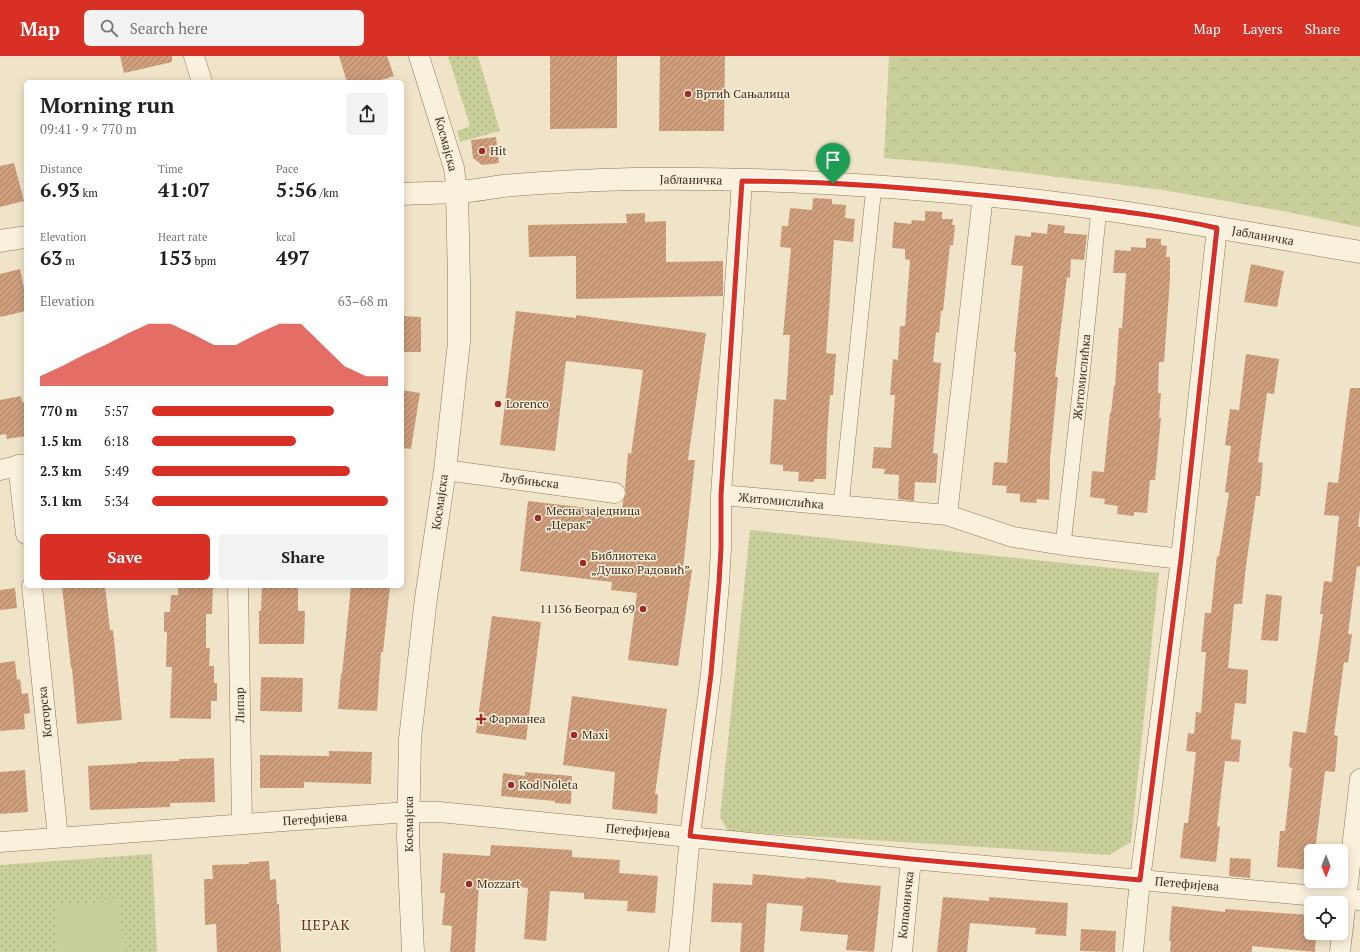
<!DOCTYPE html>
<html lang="en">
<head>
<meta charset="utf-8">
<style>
  body { margin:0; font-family:"PT Serif",serif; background:#f2f2f2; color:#202124; height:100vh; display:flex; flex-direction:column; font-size:15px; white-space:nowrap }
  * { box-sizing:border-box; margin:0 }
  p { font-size:13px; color:#757577 }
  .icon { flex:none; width:22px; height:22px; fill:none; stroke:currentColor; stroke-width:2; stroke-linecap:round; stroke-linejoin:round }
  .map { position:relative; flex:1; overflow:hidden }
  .drawer { position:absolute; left:24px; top:24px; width:380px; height:508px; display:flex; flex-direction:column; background:#fff; border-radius:6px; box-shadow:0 2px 10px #0003 }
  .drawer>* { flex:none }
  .needle { width:26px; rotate:180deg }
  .buttons { position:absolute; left:1304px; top:788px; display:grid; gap:8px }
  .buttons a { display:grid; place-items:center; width:44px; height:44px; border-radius:6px; background:#fff; box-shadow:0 2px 10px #0003; font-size:20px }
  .pin { position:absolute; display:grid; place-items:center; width:34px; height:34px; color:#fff; margin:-41px -17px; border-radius:50% 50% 50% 0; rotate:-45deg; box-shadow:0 0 4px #0007 }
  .pin .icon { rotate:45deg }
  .round { display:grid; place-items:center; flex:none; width:42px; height:42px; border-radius:6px; background:#f2f2f2 }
  .overview { display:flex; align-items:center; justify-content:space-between; height:68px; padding:0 16px }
  h1 { font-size:22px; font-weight:700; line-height:30px }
  .stats { display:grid; grid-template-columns:repeat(3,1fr); gap:6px; height:68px; padding:4px 16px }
  .stats div { display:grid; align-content:center }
  .stats b { font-size:20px; font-weight:700 }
  .stats small { font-size:11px; font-weight:400 }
  .stats p { font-size:11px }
  .chart { height:112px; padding:8px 16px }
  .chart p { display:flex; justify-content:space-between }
  .chart svg { width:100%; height:72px; margin-top:4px; fill:#d93025; opacity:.7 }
  .cta { display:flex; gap:8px; margin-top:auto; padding:8px 16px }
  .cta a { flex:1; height:46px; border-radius:6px; background:#d93025; color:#fff; font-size:16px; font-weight:700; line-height:46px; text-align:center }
  .cta a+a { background:#f2f2f2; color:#202124 }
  ul { padding:0 16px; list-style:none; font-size:13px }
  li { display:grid; grid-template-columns:64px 48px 1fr; align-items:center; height:30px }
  li i { height:10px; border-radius:5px; background:#d93025 }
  header { display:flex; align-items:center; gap:24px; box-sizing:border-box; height:56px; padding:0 20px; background:#d93025; color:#fff }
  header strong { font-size:19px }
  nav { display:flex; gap:22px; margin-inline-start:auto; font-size:14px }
  .search { width:280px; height:36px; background:#f2f2f2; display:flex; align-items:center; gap:10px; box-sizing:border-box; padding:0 14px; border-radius:6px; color:#757577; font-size:15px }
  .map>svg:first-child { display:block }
  .grass { fill:url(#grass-dots) }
  .forest { fill:url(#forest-crowns) }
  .garden { fill:#c9cf9b }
  .building { fill:url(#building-hatch) }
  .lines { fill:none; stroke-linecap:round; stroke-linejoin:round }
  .pedestrian-casing { stroke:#8d765c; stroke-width:16 }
  .minor-casing { stroke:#8d765c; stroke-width:21 }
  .tertiary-casing { stroke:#8d765c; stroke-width:23 }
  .pedestrian { stroke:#faf1dc; stroke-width:15 }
  .minor { stroke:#faf1dc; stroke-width:20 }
  .tertiary { stroke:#faf1dc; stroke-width:22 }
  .route-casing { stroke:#fff; stroke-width:8 }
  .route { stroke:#d93025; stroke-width:5 }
  .poi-dot { fill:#9e2a2b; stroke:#f7eed8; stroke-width:1.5 }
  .labels { text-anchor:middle; stroke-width:3; stroke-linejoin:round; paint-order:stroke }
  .poi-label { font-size:12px; fill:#3d2e20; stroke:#f7eed8; text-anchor:start }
  .street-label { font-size:12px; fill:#3d2e20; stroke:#f7eed8 }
  .quarter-label { font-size:14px; letter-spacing:1px; fill:#6b2e1e; stroke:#f7eed8 }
</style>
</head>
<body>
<header>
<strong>Map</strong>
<div class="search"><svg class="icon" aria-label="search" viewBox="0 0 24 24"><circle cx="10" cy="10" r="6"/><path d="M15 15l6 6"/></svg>Search here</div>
<nav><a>Map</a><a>Layers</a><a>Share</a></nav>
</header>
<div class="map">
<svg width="1360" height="896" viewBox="0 0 1360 896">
  <defs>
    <pattern id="grass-dots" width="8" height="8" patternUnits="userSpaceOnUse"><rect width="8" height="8" fill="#c9cf9b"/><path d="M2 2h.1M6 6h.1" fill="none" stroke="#aeb285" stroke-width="1.8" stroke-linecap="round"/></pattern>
    <pattern id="forest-crowns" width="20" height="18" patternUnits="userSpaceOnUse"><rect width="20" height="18" fill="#c9cf9b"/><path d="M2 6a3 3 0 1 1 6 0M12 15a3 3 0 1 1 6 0" fill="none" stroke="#aeb285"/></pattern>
    <pattern id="building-hatch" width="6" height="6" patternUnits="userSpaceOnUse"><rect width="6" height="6" fill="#cf9f7d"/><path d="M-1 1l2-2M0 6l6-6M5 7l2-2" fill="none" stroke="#a98266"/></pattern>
  </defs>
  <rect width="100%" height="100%" fill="#f0e4c8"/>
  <path class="grass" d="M448 0H478L500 75 460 86 457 75 470 70Z
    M750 474 1159 517 1131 786 1109 799 728 775 720 761Z
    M152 798 157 896H0V809Z"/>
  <path class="forest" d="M889 0H1360V171L1288 156 1163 134 953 108 884 102Z"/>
  <path class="garden" d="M120 845 123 896H58L55 849Z"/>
  <path class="building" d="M120 0H172V6L124 17Z
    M339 0H387L394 20 375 26H347Z
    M550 0H617V72L550 73Z
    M660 0H725L724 75H659Z
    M496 81 499 107 482 109 473 102 471 84Z
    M14 107 24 145 0 151V110Z
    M813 142 832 143V148L846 149 845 162 855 163 853 186 834 184 826 297 836 298 833 339H830L827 382 826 423H814V426L798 425 799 416 783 415V409L770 408 774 343 786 344 790 279H783L791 192 780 191 782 170H788L790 152 812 154Z
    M925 155 942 156V163H953L952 169H955L953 189H950L943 255H941L939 277 936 276 933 306 941 307 933 397 938 398 936 427 915 426 914 445 898 443 899 419 884 418 885 413 872 412 874 391 891 392 895 339H890L893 303 898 304 900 270H905L910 204 905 203V193L892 192 894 166 911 168 912 164 925 165Z
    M645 157V166L666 165V206L723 205V240L576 243V200L529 201 528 169 627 167 626 158Z
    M1048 168 1065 170 1064 177 1087 179 1084 204 1071 203 1070 222 1067 221 1055 321H1058L1050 403V421L1049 444 1037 443 1036 447 1020 446V438L1006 437 1007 430 992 429 994 406 1007 407 1016 296H1014L1023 210 1011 209 1015 179 1031 181V176L1047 178Z
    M1146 182 1161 183V189L1167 190 1166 201H1170V223L1164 306H1159L1158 337H1161L1159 362H1161L1155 424H1150L1147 457 1134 456V460L1117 458 1118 450 1104 448 1105 443 1090 441 1092 415 1104 416 1110 356 1111 357 1114 330H1115L1119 272H1122L1126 217H1113L1115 194 1131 195V191L1146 192Z
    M1251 208 1284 215 1277 251 1244 246Z
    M20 213 26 241V255L0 261V218Z
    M516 255 576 262V259L706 277 688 404H695L683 512 692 514 678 610 628 604 637 537 611 534 612 526 520 515 528 445 622 456 623 445 626 438 625 431 628 397 631 398 643 314 566 305 555 395 500 389Z
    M402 260 421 261V296H402Z
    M1246 298 1279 303 1274 338 1267 337 1258 406 1263 407 1260 440H1256L1246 510 1242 548H1234L1228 612 1248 614 1246 648 1235 647 1231 683 1241 684 1239 706 1225 705 1217 770 1220 771 1216 806 1180 802 1184 767H1188L1196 696 1186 695 1188 677 1194 678 1196 656 1201 657 1206 596H1201L1205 557H1211L1217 500H1219L1229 437 1225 436 1231 390 1225 389 1230 353 1239 354Z
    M1350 332H1360V454L1358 471H1360V511L1357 510 1348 578H1352L1348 607 1344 606 1334 679 1338 680 1335 716 1325 715 1315 795H1311V814L1277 811 1280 775H1285L1292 712 1289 711 1293 675 1306 677 1323 558H1320L1324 525 1332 526 1339 460 1324 459 1328 426 1338 427Z
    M402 334 420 337 411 393 402 392Z
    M21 340 22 346H26V380L7 383 6 378 0 379V344Z
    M62 530H105L110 574H113L122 664 77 668 72 612H71Z
    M178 530H213L212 558H206V592H210L209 610H214V627H217V645H211V663L170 662 172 611H166L167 576H164V556H170L171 539H178Z
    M262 530H298V555H305L304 588H259V555H261Z
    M351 530H390L383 596H381L377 655 338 653 341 618H342Z
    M15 532 17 552 0 554V534Z
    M1266 538 1282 540 1278 585 1261 584Z
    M492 560 541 566 526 684 476 677Z
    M15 605 17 624 20 623 22 638 28 637 30 657 24 658 25 673 0 675V607Z
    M261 621 303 622 302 656 260 655Z
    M572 640 667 653 655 738H658L657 758 612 753 615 716 563 709Z
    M329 695 372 696 371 728 304 726V732H260V699L329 700Z
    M214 702 215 746 170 747V751L90 754 88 710 137 707V706L179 705V703Z
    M25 714 28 756 0 758V716Z
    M525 716 572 720 571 748 555 747V745L501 740 503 717 525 720Z
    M491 789 572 794V801L620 804 619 817 658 820 655 857 627 855 628 845 584 843V837L550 835 546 885 524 883 528 832 479 828 475 896H450L452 870 442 869 445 837H440L443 797 490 800Z
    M1230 802 1251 803 1250 822 1229 820Z
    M269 805 270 824 276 823 277 848H279L281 896H217L216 868 205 869 204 823H213L212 809 249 808V806Z
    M753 818 805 823 806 821 836 824V826L881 830 874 896 846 894 848 879 800 875 803 850 767 847 764 896H740L742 867 711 866 713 827 752 829Z
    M943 841 989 845V841L1068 847 1066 880 1035 878 1036 872 970 867 967 896H937Z
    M1172 850 1225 856V853L1311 859V877H1316L1315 896 1252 890V896H1170L1171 885H1169Z
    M1081 873 1116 875 1115 896 1080 895Z"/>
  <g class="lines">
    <g class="pedestrian-casing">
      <path id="pedestrian" d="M841 450 874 130
        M1063 489 1082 319 1099 153"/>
    </g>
    <g class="minor-casing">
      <path id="minor" d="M194 0 202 26
        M419 0 454 112 457 136
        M18 409 26 478
        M0 414 26 408
        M445 414 615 437
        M721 439 947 459 1013 481 1063 489 1181 503
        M947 459 983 139
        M32 530 58 781
        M238 530 242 768
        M0 786 408 756H439L911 803 1360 844
        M679 896 690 780 711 618 719 527 721 493V439L742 125
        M902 896 911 803
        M1133 896 1140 824 1181 503 1217 172
        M1340 896 1360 723"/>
    </g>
    <g class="tertiary-casing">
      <path id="tertiary" d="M402 138C420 137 437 137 455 136 471 136 487 132 503 130 547 126 590 124 634 123 750 121 866 128 982 139 1109 150 1234 175 1360 196
        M0 185 26 181
        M413 896 408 782 410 683 426 542 445 414 459 286V225L457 136"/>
    </g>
    <use href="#pedestrian" class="pedestrian"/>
    <use href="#minor" class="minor"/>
    <use href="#tertiary" class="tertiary"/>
  </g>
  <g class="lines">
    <g class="route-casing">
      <path id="route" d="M742 125C843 125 945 134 1046 146 1103 153 1161 159 1217 172L1181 503 1140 824 911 803 690 780 711 618 719 527 721 492V439Z"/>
    </g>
    <use href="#route" class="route"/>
  </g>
  <g class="poi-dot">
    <circle cx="688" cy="38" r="4"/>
    <circle cx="482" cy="95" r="4"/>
    <circle cx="498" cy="348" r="4"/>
    <circle cx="538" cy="462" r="4"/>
    <circle cx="583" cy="507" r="4"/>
    <circle cx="643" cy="553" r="4"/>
    <path d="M479 657h4v4h4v4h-4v4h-4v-4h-4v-4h4z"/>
    <circle cx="574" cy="679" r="4"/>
    <circle cx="511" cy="729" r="4"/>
    <circle cx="469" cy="828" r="4"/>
  </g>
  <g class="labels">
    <g class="poi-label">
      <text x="696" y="42">Вртић Сањалица</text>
      <text x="490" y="99">Hit</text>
      <text x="506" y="352">Lorenco</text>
      <text x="546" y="459">Месна заједница<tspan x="546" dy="14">„Церак”</tspan></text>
      <text x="591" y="504">Библиотека<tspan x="591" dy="14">„Душко Радовић”</tspan></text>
      <text x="635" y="557" text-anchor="end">11136 Београд 69</text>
      <text x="489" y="667">Фарманеа</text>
      <text x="582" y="683">Maxi</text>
      <text x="519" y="733">Kod Noleta</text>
      <text x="477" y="832">Mozzart</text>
    </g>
    <g class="street-label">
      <text transform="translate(446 88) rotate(75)" y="4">Космајска</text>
      <text transform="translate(691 124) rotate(1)" y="4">Јабланичка</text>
      <text transform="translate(1263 180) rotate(10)" y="4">Јабланичка</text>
      <text transform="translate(1082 321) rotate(-84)" y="4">Житомислићка</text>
      <text transform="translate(530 425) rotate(7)" y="4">Љубињска</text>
      <text transform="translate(781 445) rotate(5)" y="4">Житомислићка</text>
      <text transform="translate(440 446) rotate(-82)" y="4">Космајска</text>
      <text transform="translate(240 649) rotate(-91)" y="4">Липар</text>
      <text transform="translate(45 656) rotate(-96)" y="4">Которска</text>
      <text transform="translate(315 763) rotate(-4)" y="4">Петефијева</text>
      <text transform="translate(409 768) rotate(-90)" y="4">Космајска</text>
      <text transform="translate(638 775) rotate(5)" y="4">Петефијева</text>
      <text transform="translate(1187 828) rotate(5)" y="4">Петефијева</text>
      <text transform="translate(906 849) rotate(-84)" y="4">Копаоничка</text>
    </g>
    <g class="quarter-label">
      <text x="326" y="874">ЦЕРАК</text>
    </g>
  </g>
</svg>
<div class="buttons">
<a><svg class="needle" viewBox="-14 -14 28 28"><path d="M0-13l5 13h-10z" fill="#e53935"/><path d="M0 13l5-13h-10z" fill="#757577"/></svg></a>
<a><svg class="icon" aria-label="locate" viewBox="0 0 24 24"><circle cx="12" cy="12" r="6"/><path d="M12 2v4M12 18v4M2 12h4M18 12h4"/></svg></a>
</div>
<div class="pin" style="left:833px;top:128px;background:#1e9e55"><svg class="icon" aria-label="arrive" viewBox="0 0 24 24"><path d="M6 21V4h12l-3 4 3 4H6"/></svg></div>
<section class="drawer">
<div class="overview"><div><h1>Morning run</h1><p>09:41 · 9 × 770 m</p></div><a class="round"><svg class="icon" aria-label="share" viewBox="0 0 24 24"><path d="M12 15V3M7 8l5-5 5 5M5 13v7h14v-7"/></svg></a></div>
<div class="stats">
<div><p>Distance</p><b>6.93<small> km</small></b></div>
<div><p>Time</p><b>41:07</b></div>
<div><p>Pace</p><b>5:56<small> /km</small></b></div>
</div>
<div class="stats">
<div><p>Elevation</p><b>63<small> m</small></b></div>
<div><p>Heart rate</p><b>153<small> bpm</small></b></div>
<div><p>kcal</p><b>497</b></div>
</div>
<div class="chart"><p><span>Elevation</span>63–68 m</p>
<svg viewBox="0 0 160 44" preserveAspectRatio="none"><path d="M0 44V38L10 32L20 25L30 19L40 12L50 6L60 6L70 12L80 19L90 19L100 12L110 6L120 6L130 19L140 32L150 38L160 38V44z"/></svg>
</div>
<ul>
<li><b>770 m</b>5:57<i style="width:77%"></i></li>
<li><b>1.5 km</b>6:18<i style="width:61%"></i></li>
<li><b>2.3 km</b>5:49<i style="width:84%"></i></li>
<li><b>3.1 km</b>5:34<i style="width:100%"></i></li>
</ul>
<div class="cta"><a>Save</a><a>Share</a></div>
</section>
</div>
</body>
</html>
